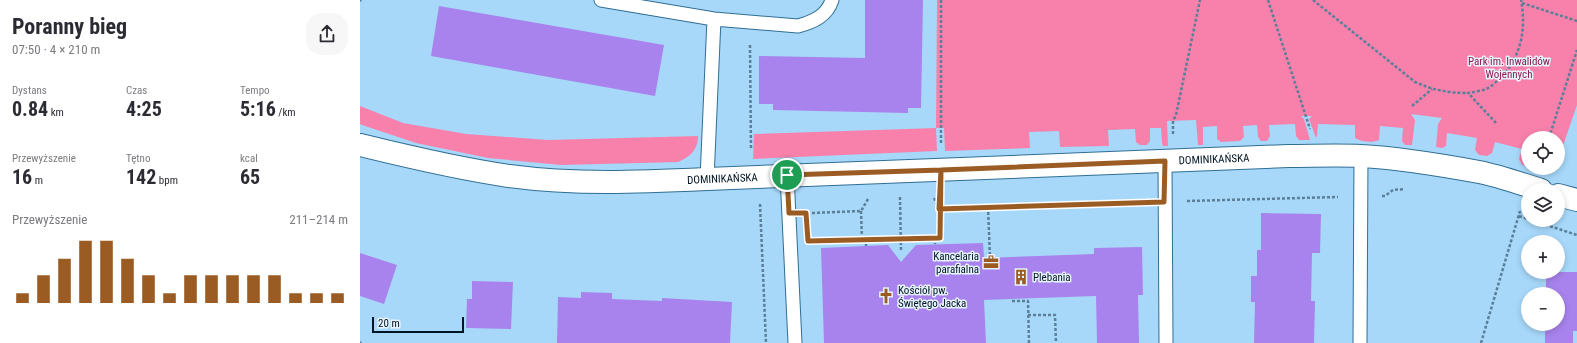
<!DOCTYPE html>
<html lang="pl">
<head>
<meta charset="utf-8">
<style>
  body { margin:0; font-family:"Roboto Condensed",sans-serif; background:#f7f7f7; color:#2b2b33; height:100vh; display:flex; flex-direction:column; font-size:15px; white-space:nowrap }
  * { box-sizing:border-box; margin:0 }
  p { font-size:13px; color:#7c7c81 }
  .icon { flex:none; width:22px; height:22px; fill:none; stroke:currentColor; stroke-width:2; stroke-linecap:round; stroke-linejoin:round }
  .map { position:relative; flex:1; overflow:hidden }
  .panel { display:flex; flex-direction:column; background:#fff; width:360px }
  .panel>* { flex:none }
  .buttons { position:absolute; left:1161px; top:131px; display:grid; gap:8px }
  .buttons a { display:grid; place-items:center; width:44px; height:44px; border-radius:50%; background:#fff; box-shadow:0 2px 6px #0003; font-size:20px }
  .scale { position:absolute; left:12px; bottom:10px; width:92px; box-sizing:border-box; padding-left:4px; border:2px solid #001423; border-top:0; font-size:11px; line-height:14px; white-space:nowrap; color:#001423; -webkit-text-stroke:3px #e7f3fc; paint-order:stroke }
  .pin { position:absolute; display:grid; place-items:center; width:34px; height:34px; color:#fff; margin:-17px; border:2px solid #fff; border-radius:50%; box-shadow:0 1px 4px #0007 }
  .round { display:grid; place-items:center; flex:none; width:42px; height:42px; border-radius:16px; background:#f7f7f7 }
  .summary { display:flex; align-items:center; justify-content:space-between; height:68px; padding:0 12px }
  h1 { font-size:22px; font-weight:700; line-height:30px }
  .figures { display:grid; grid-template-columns:repeat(3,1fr); gap:6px; height:68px; padding:4px 12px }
  .figures div { display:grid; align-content:center }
  .figures b { font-size:20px; font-weight:700 }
  .figures small { font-size:11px; font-weight:400 }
  .figures p { font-size:11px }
  .chart { height:112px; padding:8px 12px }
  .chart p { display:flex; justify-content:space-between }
  .chart svg { width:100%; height:72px; margin-top:4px; stroke:#9b5c24; stroke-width:6 }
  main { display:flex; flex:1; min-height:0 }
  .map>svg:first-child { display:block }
  .green { fill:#f781ab }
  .building { fill:#a983ed }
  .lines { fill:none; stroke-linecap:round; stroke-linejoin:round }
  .lane-casing { stroke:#306e94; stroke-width:15 }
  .street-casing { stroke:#306e94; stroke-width:24 }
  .path { stroke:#5b7f98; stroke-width:2.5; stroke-dasharray:3 2; stroke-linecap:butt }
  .lane { stroke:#fff; stroke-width:13 }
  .street { stroke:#fff; stroke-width:22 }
  .route-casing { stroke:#fff; stroke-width:8 }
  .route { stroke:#9b5c24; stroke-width:5 }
  .labels { text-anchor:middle; stroke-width:3; stroke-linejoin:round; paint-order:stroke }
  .park-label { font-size:11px; fill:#881d4d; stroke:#e7f3fc }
  .street-label { font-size:11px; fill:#001423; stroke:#e7f3fc }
  .poi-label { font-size:11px; fill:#001423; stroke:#e7f3fc; text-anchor:start }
</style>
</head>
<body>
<main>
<section class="panel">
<div class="summary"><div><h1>Poranny bieg</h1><p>07:50 · 4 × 210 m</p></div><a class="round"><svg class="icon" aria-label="share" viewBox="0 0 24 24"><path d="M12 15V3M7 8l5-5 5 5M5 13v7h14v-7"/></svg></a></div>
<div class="figures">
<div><p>Dystans</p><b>0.84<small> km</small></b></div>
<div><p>Czas</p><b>4:25</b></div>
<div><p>Tempo</p><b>5:16<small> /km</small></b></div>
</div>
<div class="figures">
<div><p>Przewyższenie</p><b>16<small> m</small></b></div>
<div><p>Tętno</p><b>142<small> bpm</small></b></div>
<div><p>kcal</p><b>65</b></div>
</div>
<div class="chart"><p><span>Przewyższenie</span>211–214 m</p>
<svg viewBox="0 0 160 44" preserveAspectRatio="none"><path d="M5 44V38M15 44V27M25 44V17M35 44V6M45 44V6M55 44V17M65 44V27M75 44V38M85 44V27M95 44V27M105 44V27M115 44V27M125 44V27M135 44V38M145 44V38M155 44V38"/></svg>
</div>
</section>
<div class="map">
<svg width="1217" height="343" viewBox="0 0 1217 343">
  <rect width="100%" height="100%" fill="#a7d8fa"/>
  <path class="green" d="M577 0H1217V105L1198 160V138H1168L1167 166 1162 165 1159 159 1162 149 1135 142 1132 153 1127 156 1119 155 1115 150 1117 138 1087 133 1086 146 1082 148 1076 147 1078 124 1082 118 1051 114 1055 120 1052 145H1045L1042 141 1043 128 1020 126 1019 140C1013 143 1001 142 995 138V125L958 124 957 136 956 138 949 119 952 116H941L944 119 950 140H939L936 136 935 124 909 125 910 136 907 141H901L898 137 897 125 883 126 884 137 880 141 861 142 857 139V126L843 127V145H838L836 120 807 121 808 146H803L802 142 801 128H790V141L787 145H780L776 142 775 129 748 130 749 146 700 147 699 131 669 132 670 148 585 151 584 128H576L577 151 393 159 394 134 576 128Z
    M0 106 43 123 106 134 188 140 338 136C338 150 330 157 318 162L201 165 128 158 56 143 2 125 0 124Z"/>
  <path class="building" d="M505 0H563L561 108H548V113L413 110V104H399V56L505 58Z
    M79 6 304 45 295 96 71 56Z
    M901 213 961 214 960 253H952L951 301H955L954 343H894L895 302H891V276H897V250H901Z
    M623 243 624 258 734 254V248L782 247 783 295H778L779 343H737L736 296 624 300 626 343H464L461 248 528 245 541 262 556 245Z
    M0 253 37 265 24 304 0 296Z
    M1186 272H1217V331H1213V343H1185V324H1198V294H1186Z
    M112 281 153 282 151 329 106 328 107 299H112Z
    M221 292 252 293V299L302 301V298L372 302 370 343H197L198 297 221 298Z"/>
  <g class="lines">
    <g class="lane-casing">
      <path id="lane" d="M241 0 354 19 438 26C453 22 467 16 472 0
        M805 161 806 343
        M427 175 435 343
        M347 179 354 19
        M1000 343 1001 156"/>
    </g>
    <g class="street-casing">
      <g id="street">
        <path id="s1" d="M0 145C49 157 99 169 149 176 215 185 281 182 347 179L928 156C952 156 977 155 1001 156 1040 158 1081 165 1119 172 1140 176 1161 184 1181 190"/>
        <path d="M1198 195 1217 200"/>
      </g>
    </g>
    <path class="path" d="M908 0 950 129
      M953 0 1055 82C1073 90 1088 93 1108 93
      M0 1 1 0
      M1162 3 1217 21
      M390 45 391 150
      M1052 106 1072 89
      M1136 123 1108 93C1114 92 1121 91 1126 89 1133 86 1140 78 1145 73 1162 52 1166 27 1161 0
      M813 134V121L816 115 840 0
      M1189 138 1217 50
      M581 143V0
      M1022 196H1025L1033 190 1045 189
      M540 197 541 250
      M574 198 579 209 782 203
      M827 201 978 197
      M400 204 406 343
      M628 207 630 258
      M501 211 502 240
      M452 213 501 211 508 199
      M1159 216 1168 219
      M1171 220 1217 235
      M575 238V244
      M506 239V246
      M452 241 580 238V196
      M652 301H668L669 343
      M668 315H695L696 343
      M0 342 1 343
      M1121 343 1160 211"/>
    <use href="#lane" class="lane"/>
    <use href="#street" class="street"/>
  </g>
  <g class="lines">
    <g class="route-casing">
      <path id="route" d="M427 175 429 213H446L448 241 580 238 581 170 805 161 804 202 579 209 581 170 427 175"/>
    </g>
    <use href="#route" class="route"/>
  </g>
  <defs>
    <g id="office-bare" transform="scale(1.2)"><path d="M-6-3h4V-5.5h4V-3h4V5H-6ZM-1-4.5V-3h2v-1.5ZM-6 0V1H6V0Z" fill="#9b5c24" stroke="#e7f3fc" stroke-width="2.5" paint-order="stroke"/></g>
    <g id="building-bare" transform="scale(1.2)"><path d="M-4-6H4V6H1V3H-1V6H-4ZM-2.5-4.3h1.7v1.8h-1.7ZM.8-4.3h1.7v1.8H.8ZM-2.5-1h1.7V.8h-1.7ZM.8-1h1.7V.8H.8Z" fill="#9b5c24" stroke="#e7f3fc" stroke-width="2.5" paint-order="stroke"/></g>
    <g id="church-bare" transform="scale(1.2)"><path d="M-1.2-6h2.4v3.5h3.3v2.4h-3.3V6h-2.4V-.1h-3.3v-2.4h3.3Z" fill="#9b5c24" stroke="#e7f3fc" stroke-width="2.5" paint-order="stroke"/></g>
  </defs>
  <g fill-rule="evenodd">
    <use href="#office-bare" x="631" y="262"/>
    <use href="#building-bare" x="661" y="277"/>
    <use href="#church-bare" x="526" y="296"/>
  </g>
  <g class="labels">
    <g class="park-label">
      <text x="1149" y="65">Park im. Inwalidów<tspan x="1149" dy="13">Wojennych</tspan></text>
    </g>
    <g class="street-label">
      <text dy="4" stroke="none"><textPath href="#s1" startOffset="858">DOMINIKAŃSKA</textPath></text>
      <text dy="4" stroke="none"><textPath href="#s1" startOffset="366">DOMINIKAŃSKA</textPath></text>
    </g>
    <g class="poi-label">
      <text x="619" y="260" text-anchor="end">Kancelaria<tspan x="619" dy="13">parafialna</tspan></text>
      <text x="673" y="281">Plebania</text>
      <text x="538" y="294">Kościół pw.<tspan x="538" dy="13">Świętego Jacka</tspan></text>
    </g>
  </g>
</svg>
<div class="buttons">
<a><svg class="icon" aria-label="locate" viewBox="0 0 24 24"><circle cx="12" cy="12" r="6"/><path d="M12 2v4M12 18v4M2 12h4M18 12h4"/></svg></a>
<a><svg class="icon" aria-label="layers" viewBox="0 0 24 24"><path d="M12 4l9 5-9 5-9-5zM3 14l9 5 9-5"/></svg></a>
<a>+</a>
<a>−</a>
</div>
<div class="scale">20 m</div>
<div class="pin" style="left:427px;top:175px;background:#1e9e55"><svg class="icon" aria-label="arrive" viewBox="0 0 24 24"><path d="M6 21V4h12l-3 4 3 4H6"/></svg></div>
</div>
</main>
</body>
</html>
